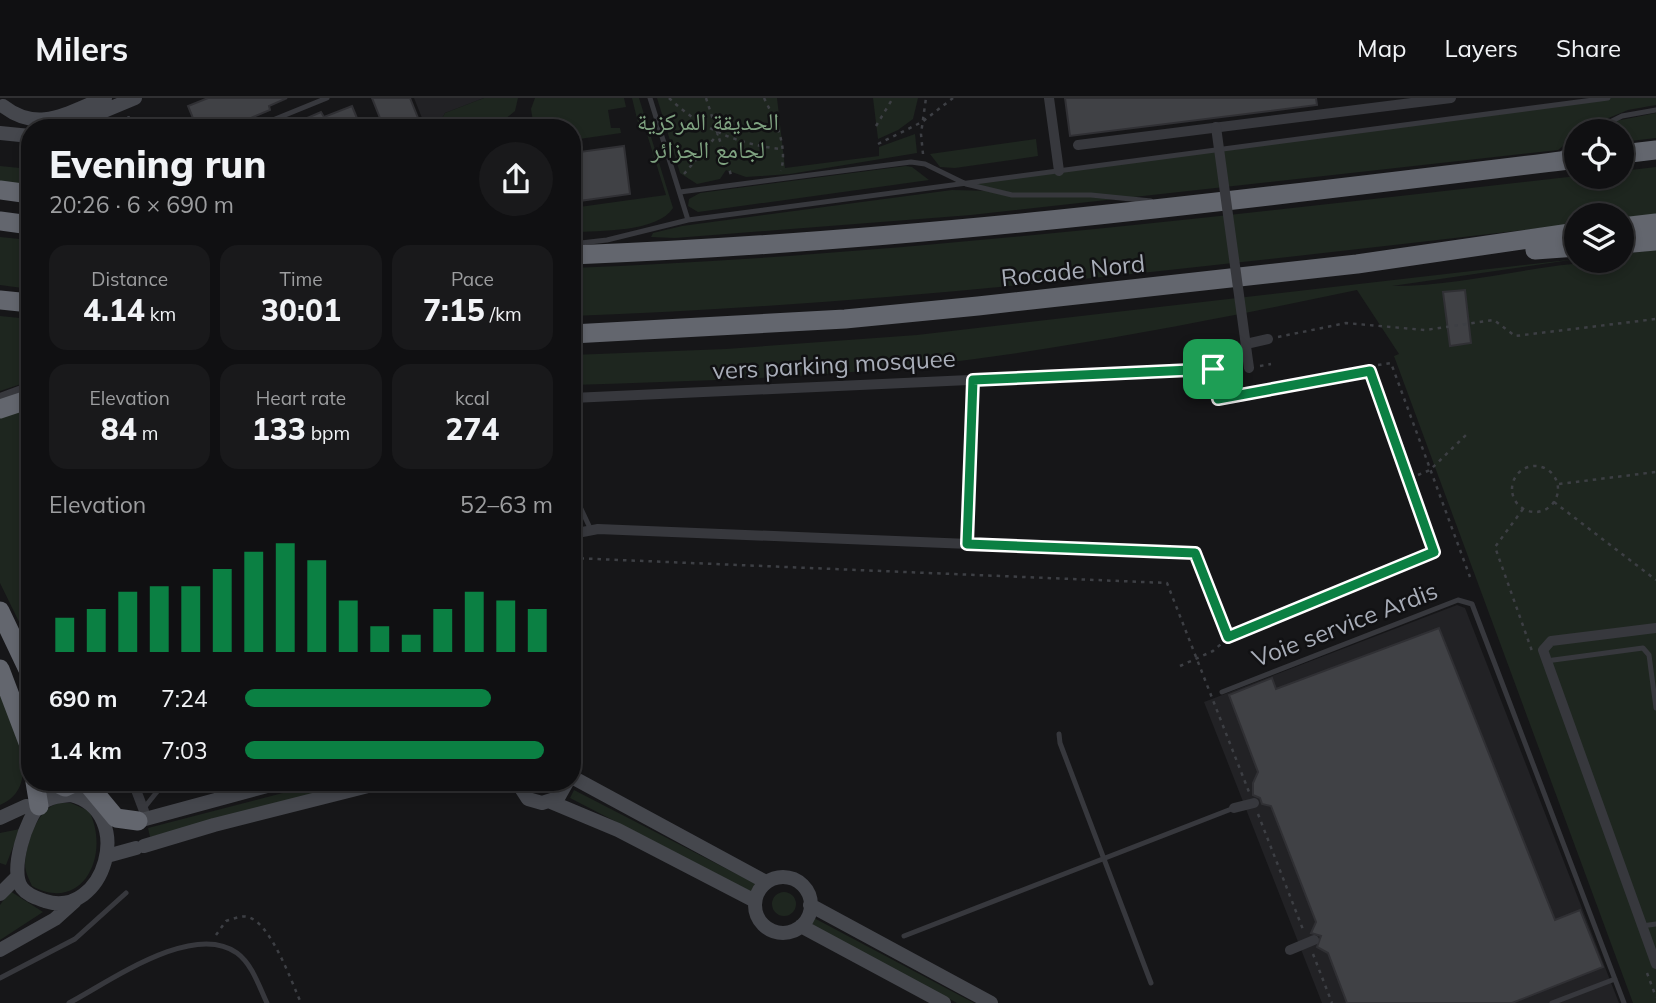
<!DOCTYPE html>
<html lang="en">
<head>
<meta charset="utf-8">
<style>
  body { margin:0; font-family:Mulish,"Noto Naskh Arabic",sans-serif; background:#19191b; color:#f1f3f6; height:100vh; display:flex; flex-direction:column; font-size:26px; white-space:nowrap }
  * { box-sizing:border-box; margin:0 }
  p { font-size:23px; color:#9c9d9f }
  .icon { flex:none; width:38px; height:38px; fill:none; stroke:currentColor; stroke-width:2; stroke-linecap:round; stroke-linejoin:round }
  .map { position:relative; flex:1; overflow:hidden }
  .details { position:absolute; left:21px; top:21px; width:560px; height:672px; display:flex; flex-direction:column; background:#101012; border-radius:28px; box-shadow:0 4px 10px #0003,0 0 0 2px #303032 }
  .details>* { flex:none }
  .fabs { position:absolute; left:1564px; top:21px; display:grid; gap:14px }
  .fabs a { display:grid; place-items:center; width:70px; height:70px; border-radius:50%; background:#101012; box-shadow:0 4px 10px #0003,0 0 0 2px #303032; font-size:35px }
  .pin { position:absolute; display:grid; place-items:center; width:60px; height:60px; color:#fff; margin:-30px; border-radius:14px; box-shadow:0 4px 10px #0006 }
  .round { display:grid; place-items:center; flex:none; width:74px; height:74px; border-radius:37px; background:#19191b }
  .overview { display:flex; align-items:center; justify-content:space-between; height:119px; padding:0 28px }
  h1 { font-size:38px; font-weight:800; line-height:52px }
  .figures { display:grid; grid-template-columns:repeat(3,1fr); gap:10px; height:119px; padding:7px 28px }
  .figures div { display:grid; align-content:center; border-radius:18px; background:#19191b; text-align:center }
  .figures b { font-size:30px; font-weight:800 }
  .figures small { font-size:19px; font-weight:400 }
  .figures p { font-size:19px }
  .chart { height:196px; padding:14px 28px }
  .chart p { display:flex; justify-content:space-between }
  .chart svg { width:100%; height:126px; margin-top:7px; stroke:#0b8043; stroke-width:6 }
  ul { padding:0 28px; list-style:none; font-size:23px }
  li { display:grid; grid-template-columns:112px 84px 1fr; align-items:center; height:52px }
  li i { height:18px; border-radius:9px; background:#0b8043 }
  header { display:flex; align-items:center; gap:42px; box-sizing:border-box; height:98px; padding:0 35px; background:#101012; border-bottom:2px solid #303032 }
  header strong { font-size:33px }
  nav { display:flex; gap:38px; margin-inline-start:auto; font-size:24px }
  .map>svg:first-child { display:block }
  .built { fill:#222225 }
  .green { fill:#1e261f }
  .building { fill:#404145; stroke:#303034; stroke-width:2 }
  .lines { fill:none; stroke-linecap:round; stroke-linejoin:round }
  .path { stroke:#3d3f44; stroke-width:2.5; stroke-dasharray:3.5 5; stroke-linecap:butt }
  .lane { stroke:#37383d; stroke-width:5 }
  .street { stroke:#37383d; stroke-width:10 }
  .secondary { stroke:#45474d; stroke-width:14 }
  .highway { stroke:#63666e; stroke-width:19 }
  .street-bridge { stroke:#37383d; stroke-width:10 }
  .route-casing { stroke:#fff; stroke-width:14 }
  .route { stroke:#0b8043; stroke-width:9 }
  .labels { text-anchor:middle; stroke-width:5; stroke-linejoin:round; paint-order:stroke }
  .park-label { font-size:24px; fill:#7fa381; stroke:#111113 }
  .street-label { font-size:24px; fill:#a8adb8; stroke:#111113 }
</style>
</head>
<body>
<header>
<strong>Milers</strong>
<nav><a>Map</a><a>Layers</a><a>Share</a></nav>
</header>
<div class="map">
<svg width="1656" height="905" viewBox="0 0 1656 905">
  <rect width="100%" height="100%" fill="#161618"/>
  <path class="built" d="M414 0H484L445 15 437 30H426Z
    M1457 507 1465 510 1619 905H1322L1204 604Z"/>
  <path class="green" d="M484 0H518L515 13 504 22 437 30 445 15Z
    M535 0H624L626 9 608 12 611 30H620L621 35 572 42V30H534L531 11Z
    M632 0H639L673 110C658 134 599 133 572 134V110L666 97 646 33H640Z
    M657 0H777L785 70 879 58V49L915 36 917 55 790 76 746 79 726 72 720 81 697 86 680 75Z
    M873 0H918L913 21 898 32 878 41Z
    M1608 0H1656V7L1628 12 1577 33V37L1558 52 971 117 675 140 651 139 653 135 682 128 952 92 992 93 966 86Z
    M1656 15V40L1622 44V33H1596L1616 23Z
    M1036 41 1038 58 955 70 940 69 930 56Z
    M0 68 30 71V93L0 89Z
    M906 68 912 69 929 82 698 114 688 108 689 101 700 95Z
    M1656 69V117L1622 121V117H1577V126C1242 164 909 206 572 218V170C909 157 1242 115 1577 78L1622 79V73Z
    M0 139 30 142V191L0 187Z
    M1656 152V905H1633L1394 258 1399 256 1357 192C1215 222 1071 250 928 267 810 280 691 283 572 287V257L726 251 917 237 1577 161 1392 188C1469 188 1545 163 1622 163V156Z
    M0 218 30 221V283L0 293Z
    M30 309V442L21 491 23 532 0 485V320Z
    M0 595C12 626 45 688 0 707Z
    M325 684H359L150 739 148 730Z
    M574 692 756 786 752 794 570 700Z
    M59 705H71L89 713C111 756 83 816 32 788 29 781 25 774 25 766 26 746 37 710 59 705Z
    M20 731 6 767 0 765V735Z
    M10 793 43 814 0 842V807Z
    M772 806a12 12 0 1 1 24 0a12 12 0 1 1-24 0Z
    M814 820 974 905H957L811 827Z"/>
  <path class="building" d="M208 0H287L269 8 270 12 226 30H197L188 8Z
    M372 0H410L422 30H384Z
    M1065 0H1316L1317 7 1070 38Z
    M352 8 361 30H284L321 14 324 19Z
    M624 48 630 96 572 104V55Z
    M1465 192 1471 245 1450 248 1443 194Z
    M1439 530 1555 822 1580 812 1603 869 1512 905H1347L1328 855 1317 849 1321 838 1311 835 1316 824 1271 708 1262 706 1260 700 1253 697V685L1258 674 1229 597 1272 580 1276 591Z"/>
  <g class="lines">
    <path class="path" d="M669 0C702 31 736 46 781 51
      M706 0 732 80
      M764 0C775 22 788 47 781 73
      M876 28 893 0
      M127 30 129 16
      M878 46 922 24 953 0
      M923 56 921 36 926 0
      M684 76 718 36
      M1278 239 1346 225 1425 232 1494 222 1515 238 1656 221
      M1378 267 1391 265 1470 479
      M1260 268 1271 266
      M1512 391a23 23 0 1 1 46 0a23 23 0 1 1-46 0Z
      M1418 377 1430 372 1466 337
      M1559 386 1656 374
      M1554 404 1656 482
      M1523 411 1495 449 1532 553
      M572 460 1167 485 1249 694
      M1180 568 1213 553 1221 546
      M1258 716 1304 834
      M216 837 226 823C233 821 241 817 248 819 271 825 292 885 301 905
      M1313 856 1332 905
      M1647 875 1656 899"/>
    <path class="lane" d="M650 0 688 122
      M253 30 327 0
      M1592 33 1622 18 1656 12
      M1560 57 1577 43
      M680 94 911 64 925 66 966 86 1012 97H1091L1151 103
      M572 146 607 142 688 122 1608 0
      M572 392 591 432
      M967 446 973 282
      M1546 563 1643 550 1649 557 1656 610
      M1222 594 1458 502 1472 506 1624 905
      M1059 636 1060 645 1151 885
      M144 710 164 685
      M1642 828 1656 826
      M904 838 1234 710
      M0 880 75 841 126 795
      M69 905C109 884 193 823 237 855 252 866 259 888 267 905
      M1552 905 1615 881"/>
    <path class="street" d="M1049 0 1059 73
      M1078 47 1451 0
      M1246 246 1268 241
      M0 300 30 289
      M572 300 1213 271 1218 301 1370 273 1434 454 1228 539 1195 455 598 431 572 436
      M1656 530 1551 543 1543 552 1656 866
      M133 684 147 721
      M1234 710 1254 705
      M1290 852 1314 842"/>
    <path class="secondary" d="M3 8C39 36 68 14 105 0
      M63 30 135 0
      M0 35 30 38
      M572 679 766 784
      M517 684 528 701 542 705 558 700 567 684
      M71 697C137 714 104 822 45 803 37 800 28 798 22 790 9 774 26 719 41 706 49 699 60 698 71 697Z
      M551 704 618 732 755 803
      M0 720 26 708 37 710
      M138 723 282 684
      M144 748 214 727 384 684
      M107 758 136 750
      M755 807a28 28 0 1 1 56 0a28 28 0 1 1-56 0Z
      M0 796 17 779
      M810 807 991 905
      M801 828 944 905
      M0 852 55 821 75 803"/>
    <path class="highway" d="M1622 56 1656 52
      M0 92 30 96
      M0 123 30 127
      M1622 129 1656 125
      M1622 146 1656 143
      M1535 152 1577 149
      M572 157C908 144 1243 102 1577 61
      M0 202 30 205
      M572 236 845 221 978 208 1357 166 1577 134
      M0 311 30 301
      M0 513 30 576
      M0 571 30 650
      M35 684 39 708
      M55 684 65 689 76 684
      M86 684 116 720 138 723"/>
    <path class="street-bridge" d="M1216 29 1249 270"/>
  </g>
  <g class="lines">
    <g class="route-casing">
      <path id="route" d="M1213 271 1218 301 1370 273 1434 454 1228 539 1195 455 967 446 973 282Z"/>
    </g>
    <use href="#route" class="route"/>
  </g>
  <g class="labels">
    <g class="park-label">
      <text x="708" y="32">الحديقة المركزية<tspan x="708" dy="28">لجامع الجزائر</tspan></text>
    </g>
    <g class="street-label">
      <text transform="translate(1073 173) rotate(-6)" y="8">Rocade Nord</text>
      <text transform="translate(834 267) rotate(-3)" y="8">vers parking mosquee</text>
      <text transform="translate(1345 527) rotate(-21)" y="8">Voie service Ardis</text>
    </g>
  </g>
</svg>
<div class="fabs">
<a><svg class="icon" aria-label="locate" viewBox="0 0 24 24"><circle cx="12" cy="12" r="6"/><path d="M12 2v4M12 18v4M2 12h4M18 12h4"/></svg></a>
<a><svg class="icon" aria-label="layers" viewBox="0 0 24 24"><path d="M12 4l9 5-9 5-9-5zM3 14l9 5 9-5"/></svg></a>
</div>
<div class="pin" style="left:1213px;top:271px;background:#1e9e55"><svg class="icon" aria-label="arrive" viewBox="0 0 24 24"><path d="M6 21V4h12l-3 4 3 4H6"/></svg></div>
<section class="details">
<div class="overview"><div><h1>Evening run</h1><p>20:26 · 6 × 690 m</p></div><a class="round"><svg class="icon" aria-label="share" viewBox="0 0 24 24"><path d="M12 15V3M7 8l5-5 5 5M5 13v7h14v-7"/></svg></a></div>
<div class="figures">
<div><p>Distance</p><b>4.14<small> km</small></b></div>
<div><p>Time</p><b>30:01</b></div>
<div><p>Pace</p><b>7:15<small> /km</small></b></div>
</div>
<div class="figures">
<div><p>Elevation</p><b>84<small> m</small></b></div>
<div><p>Heart rate</p><b>133<small> bpm</small></b></div>
<div><p>kcal</p><b>274</b></div>
</div>
<div class="chart"><p><span>Elevation</span>52–63 m</p>
<svg viewBox="0 0 160 44" preserveAspectRatio="none"><path d="M5 44V32M15 44V29M25 44V23M35 44V21M45 44V21M55 44V15M65 44V9M75 44V6M85 44V12M95 44V26M105 44V35M115 44V38M125 44V29M135 44V23M145 44V26M155 44V29"/></svg>
</div>
<ul>
<li><b>690 m</b>7:24<i style="width:80%"></i></li>
<li><b>1.4 km</b>7:03<i style="width:97%"></i></li>
</ul>
</section>
</div>
</body>
</html>
